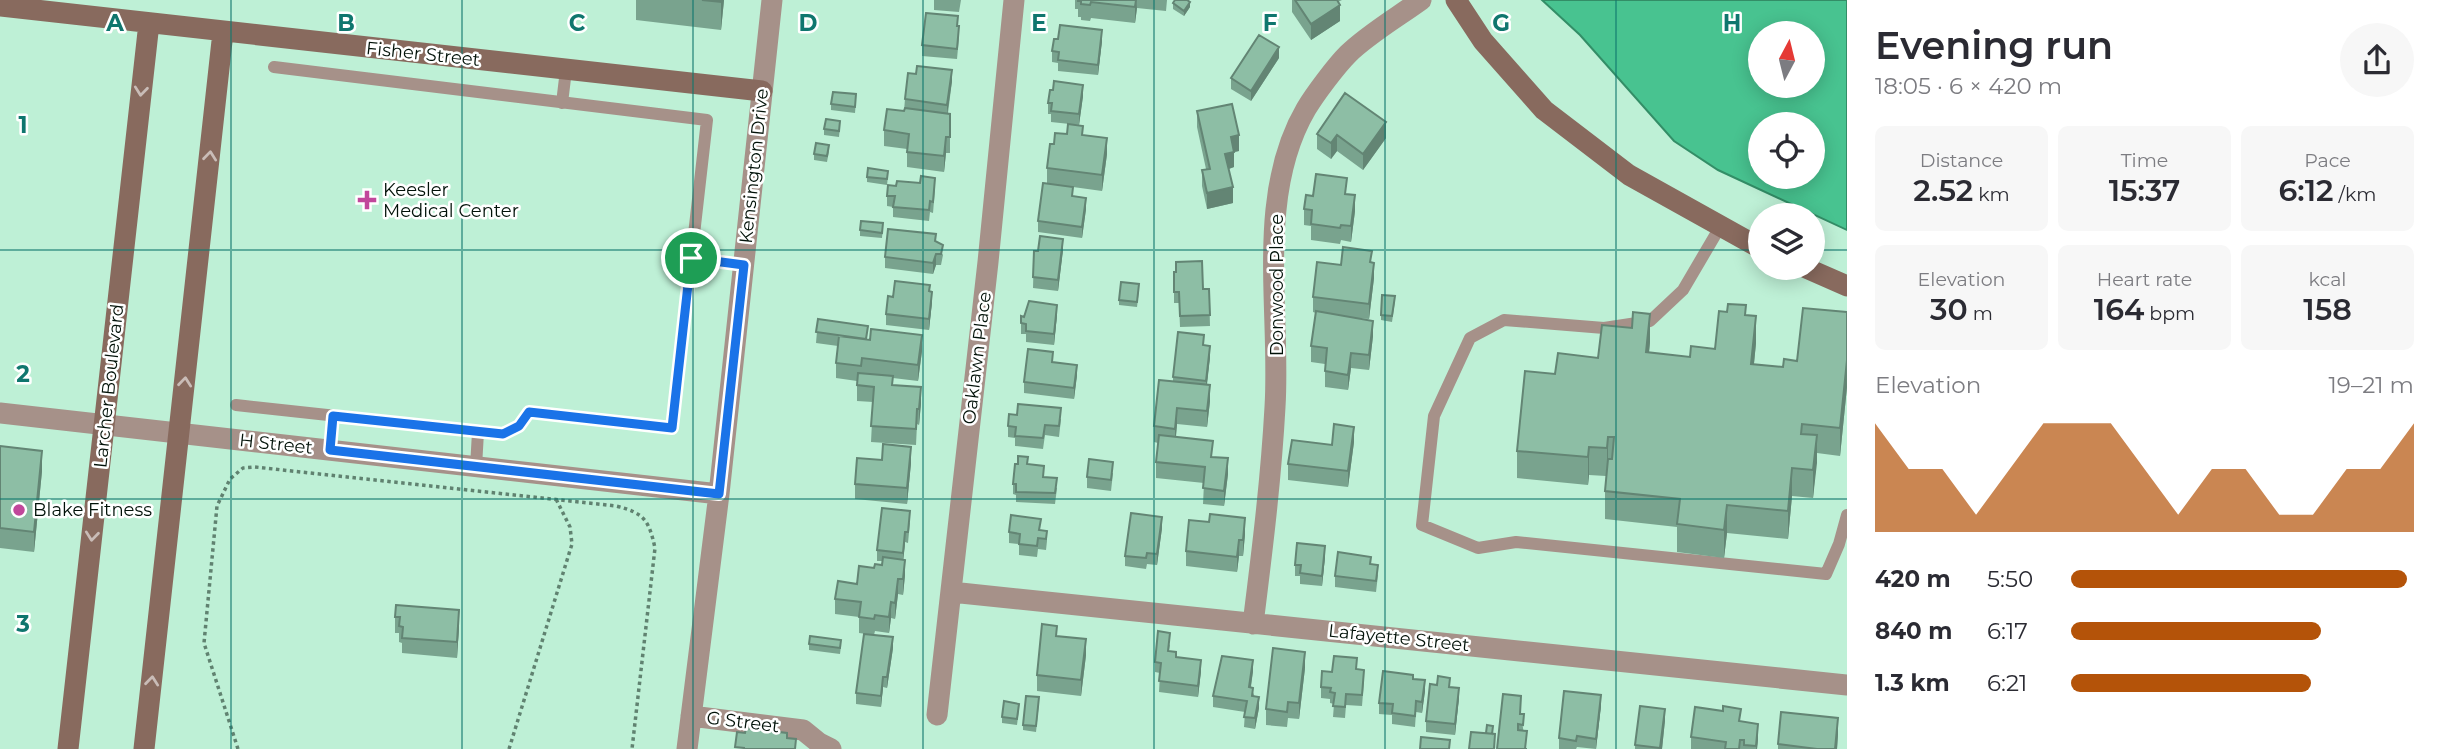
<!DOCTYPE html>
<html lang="en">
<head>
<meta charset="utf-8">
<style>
  body { margin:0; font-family:Montserrat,sans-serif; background:#f7f7f7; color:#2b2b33; height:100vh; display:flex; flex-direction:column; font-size:26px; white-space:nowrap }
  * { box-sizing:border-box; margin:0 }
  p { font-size:23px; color:#7c7c81 }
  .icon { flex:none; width:38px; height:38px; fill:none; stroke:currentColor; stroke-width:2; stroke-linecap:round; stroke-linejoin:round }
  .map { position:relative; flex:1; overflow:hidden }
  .panel { display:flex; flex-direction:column; background:#fff; width:595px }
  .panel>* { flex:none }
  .needle { width:46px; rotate:7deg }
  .fabs { position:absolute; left:1748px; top:21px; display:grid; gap:14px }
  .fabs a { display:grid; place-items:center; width:77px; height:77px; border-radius:50%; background:#fff; box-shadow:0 4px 18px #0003; font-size:35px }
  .pin { position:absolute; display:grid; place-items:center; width:60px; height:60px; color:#fff; margin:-30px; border:4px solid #fff; border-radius:50%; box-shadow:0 2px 7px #0007 }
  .round { display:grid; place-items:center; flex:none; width:74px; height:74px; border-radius:37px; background:#f7f7f7 }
  .overview { display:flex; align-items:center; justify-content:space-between; height:119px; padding:0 28px }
  h1 { font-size:38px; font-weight:600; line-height:52px }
  .stats { display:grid; grid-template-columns:repeat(3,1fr); gap:10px; height:119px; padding:7px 28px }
  .stats div { display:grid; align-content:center; border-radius:10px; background:#f7f7f7; text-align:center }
  .stats b { font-size:30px; font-weight:600 }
  .stats small { font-size:19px; font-weight:400 }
  .stats p { font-size:19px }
  .chart { height:196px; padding:14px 28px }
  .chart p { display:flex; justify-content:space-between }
  .chart svg { width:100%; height:126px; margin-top:7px; fill:#b45309; opacity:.7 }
  ul { padding:0 28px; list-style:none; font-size:23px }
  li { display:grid; grid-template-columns:112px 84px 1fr; align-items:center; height:52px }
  li i { height:18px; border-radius:9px; background:#b45309 }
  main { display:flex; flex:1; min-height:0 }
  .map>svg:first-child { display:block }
  .water { fill:#48c390; stroke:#338e67; stroke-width:2; fill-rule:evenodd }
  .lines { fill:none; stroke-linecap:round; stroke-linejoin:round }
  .path { stroke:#608270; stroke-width:3.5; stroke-dasharray:3.5 3.5; stroke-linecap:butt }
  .lane { stroke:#a69189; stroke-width:12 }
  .street { stroke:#a69189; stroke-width:21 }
  .secondary { stroke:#886a5e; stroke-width:21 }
  .wall { fill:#79a38e }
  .shaded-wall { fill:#638574 }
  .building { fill:#8dbea5; stroke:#638574; stroke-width:2 }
  .oneway { stroke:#c9bcb7 }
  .route-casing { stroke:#fff; stroke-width:14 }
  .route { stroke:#1a73e8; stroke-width:9 }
  .grid { fill:none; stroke:#0f766e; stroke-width:2; stroke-opacity:0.55 }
  .poi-dot { fill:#c1479b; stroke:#fff; stroke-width:2.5 }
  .labels { text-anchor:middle; stroke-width:5; stroke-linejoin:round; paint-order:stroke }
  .street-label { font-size:18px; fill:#011108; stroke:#fff }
  .poi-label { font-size:18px; fill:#011108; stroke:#fff; text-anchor:start }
  .grid-label { font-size:23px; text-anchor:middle; font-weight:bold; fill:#0f766e; stroke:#fff; stroke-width:5; stroke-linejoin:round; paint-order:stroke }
</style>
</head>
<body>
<main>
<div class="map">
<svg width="1847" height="749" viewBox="0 0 1847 749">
  <rect width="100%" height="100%" fill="#bef0d6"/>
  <path class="water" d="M1542 0H1847V230L1718 170 1674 141 1580 35ZM1760 33H1813V86H1760ZM1760 124H1813V177H1760Z"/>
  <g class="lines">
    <path class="path" d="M238 749 204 643 217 506 230 479 243 468 255 467 616 506C645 513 649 521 655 548L632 749
      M509 749 572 544 570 527 556 499"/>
    <path class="lane" d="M562 103 566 70
      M1720 227 1683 290 1650 321 1604 328 1504 320 1470 338 1434 416 1422 525 1478 548 1516 542 1826 574 1839 544 1847 515
      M691 258 744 265
      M236 405 503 434 519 426 529 412 672 428 707 120 274 67
      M330 450 333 416
      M476 467 478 432"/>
    <path class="street" d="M0 413 719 494
      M951 592 1847 685
      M1253 624C1262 552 1271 480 1275 407 1281 311 1255 196 1306 109 1315 94 1336 66 1348 54 1367 35 1399 16 1421 0
      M937 715 988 262 1014 0
      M691 716 803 730 819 743 831 749
      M687 749 719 494 772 0"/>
    <path class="secondary" d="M1456 0 1483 41 1544 110 1629 175 1760 248
      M0 6 762 91
      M1806 268 1847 286
      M68 749 149 23
      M144 749 223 32"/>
  </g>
  <path class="wall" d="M636 0H724L721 30 636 20Z
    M934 0H961L959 12 934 10Z
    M1075 0H1167L1166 11 1137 8 1135 23 1091 18 1090 21 1081 20V17H1078V9H1075Z
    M1292 0H1342L1338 2 1340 21 1311 40 1292 12Z
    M1173 3 1190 7 1184 16 1173 9Z
    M959 37 957 59 922 56V45Z
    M1102 41 1098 75 1058 71V63L1052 62V51Z
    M1279 58 1251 101 1231 89V78Z
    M952 81 948 113 950 114V153H946L944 172 907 167V149L884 146V130L904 111 905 99Z
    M1083 96 1079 125 1051 122V114H1048V103Z
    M856 100 855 113 831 110V104Z
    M1197 111 1239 151 1234 152V167L1229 169 1233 203 1207 209 1202 186V170L1206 169 1197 127Z
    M840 126 839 137 824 135V129Z
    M1317 134 1386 138 1363 170 1337 151 1331 159 1317 149Z
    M1083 135 1107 154 1102 191 1073 187V196L1086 209 1082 238 1038 232V221L1047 183V168L1054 144Z
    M829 151 827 162 814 160V154Z
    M888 176 887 185 867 182V177Z
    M935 189 933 213 930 212 929 221 893 217V207L887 206V196Z
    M1347 194 1355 211 1351 242 1341 240 1340 244 1311 240V226L1304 225V209L1313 196Z
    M883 223 882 238 860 236V230Z
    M936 242 943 255 941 265H936L933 274 885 268V257Z
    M1063 250 1058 291 1033 288 1034 251Z
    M1372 262 1374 278 1369 319 1355 318 1373 336 1369 370 1351 368 1348 390 1325 387V364L1311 362V346L1316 313 1313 312V297L1341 265Z
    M1174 272 1203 289H1209L1210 326 1180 327 1179 303H1174Z
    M1139 290 1137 307 1119 305V300Z
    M930 291 932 302 929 330 886 325V314L893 297Z
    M1395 301 1392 322 1381 320V315Z
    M1847 312V387L1840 456 1817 453 1813 498 1792 496 1788 539 1727 533 1724 558 1677 552V527L1605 519V491L1606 476 1589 475 1588 485 1517 478V451L1555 374 1598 358 1650 342 1649 353 1690 357 1715 349 1746 315 1756 343 1754 364 1783 367 1797 361Z
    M1057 315 1054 345 1026 342V334H1021V316Z
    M818 319 867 340 922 351 918 381 893 378V385L921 403 919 425 917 424 916 445 871 442 873 402 857 401V381L836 378V363L838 346 816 343Z
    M1204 345 1210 357 1207 385 1210 401 1207 427 1177 424 1176 437 1213 457 1228 474 1224 506 1203 504 1204 483 1156 478V462L1158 443 1154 442V426L1173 381V377Z
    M1053 362 1077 375 1074 399 1024 393V382Z
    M1061 419 1059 437 1045 435 1043 449 1015 446V438L1008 437V426Z
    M1354 442 1348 487 1288 480V464L1332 445Z
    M0 446 42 471 34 552 0 548Z
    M911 463 907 504 855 499V484Z
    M1028 465 1057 488 1055 504 1016 502V495L1013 494V484Z
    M1113 473 1111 491 1087 488V477Z
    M910 522 908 543 905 542 903 559 905 575 903 595 898 594 895 619 891 618 889 633 875 631 874 635 859 633V617L835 614V599L857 584 874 568 882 565 883 561H877V550Z
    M1209 522 1245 534 1243 556H1239L1237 572 1186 566V551Z
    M1162 528 1157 565 1147 564 1146 569 1125 566V556Z
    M1040 530 1047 531V541L1046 550 1038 549 1037 557 1019 555V544L1009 543V532Z
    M1325 557 1322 586 1300 584V576H1295V565Z
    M1371 564 1378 575 1376 592 1335 587V576Z
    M395 617 459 626 457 658 402 653V643L399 642V633H395Z
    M1057 636 1086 655 1081 696 1037 691V675Z
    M809 644 841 646 840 654 809 650Z
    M1170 644 1169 651 1176 657 1201 671 1198 697 1159 692 1160 673 1155 672V662Z
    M893 648 887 688 883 687 881 707 856 704V693Z
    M1305 668 1299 719 1288 718 1287 727 1266 725V709Z
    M1357 669 1364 681 1362 706 1346 705 1345 718 1333 717 1334 704 1330 703V699L1321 698V687L1332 672Z
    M1253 671 1251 687 1259 708 1255 729 1244 727 1245 712 1213 707V696Z
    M1413 679 1425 691 1422 713 1416 712 1415 727 1392 724V715L1379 714V703Z
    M1450 687 1459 698 1455 735 1426 732V721Z
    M1039 703 1036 732 1023 730V725Z
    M1601 706 1596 749 1577 747 1576 749H1559V738Z
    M1019 709 1017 725 1002 723V717Z
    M1521 714 1526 749H1497Z
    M1665 720 1662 749H1635V745Z
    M1741 721 1758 739 1757 749H1691V737Z
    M1838 734 1837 749H1778V744Z"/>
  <path class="shaded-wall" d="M721 0H724L721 30Z
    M1136 0 1137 8 1135 23V7Z
    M1190 2V7L1184 16V11Z
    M1340 5V21L1311 40V24Z
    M1102 30V41L1098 75V65Z
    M1279 47V58L1251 101V91Z
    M952 70V81L947 115V105Z
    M1083 85V96L1079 125V114Z
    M1386 122V138L1363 170V154Z
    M1239 135V151L1234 152V167L1225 170V154L1231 137Z
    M1337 135V151L1331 159V143Z
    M946 137V153L944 172V156Z
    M1107 138V154L1102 191V175Z
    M1233 187V203L1207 209V193Z
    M1355 195V211L1351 242V226Z
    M1086 198V209L1082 238V227Z
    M1063 239V250L1058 291V280Z
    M936 254V265L933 274V263Z
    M1374 263V278L1369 319V304Z
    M932 292V302L929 330V319Z
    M1057 305V315L1054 345V334Z
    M1650 314V342L1646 380V352Z
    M1756 316V343L1751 392V364Z
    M1373 321V336L1369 370V355Z
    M922 335V351L918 381V365Z
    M1210 346V357L1206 391V381Z
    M1351 353V368L1348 390V375Z
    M1847 360V387L1840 456V428Z
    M1077 365V375L1074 399V388Z
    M1210 385V401L1207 427V411Z
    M921 387V403L919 425V409Z
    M1177 408V424L1175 445V429Z
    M1354 427V442L1348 487V471Z
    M1817 435V463L1813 498V470Z
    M1608 437V465L1607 476V448Z
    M911 447V463L907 504V488Z
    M1589 447V475L1588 485V457Z
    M42 451V471L34 552V532Z
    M1228 458V474L1224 506V491Z
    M1792 468V496L1788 539V511Z
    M1727 505V533L1724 558V530Z
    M1162 517V528L1157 565V554Z
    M1245 518V534L1243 556V540Z
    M905 532V542L903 564V553Z
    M1239 540V556L1237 572V557Z
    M1325 546V557L1322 586V576Z
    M905 560V575L903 595V579Z
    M898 579V594L895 619V603Z
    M891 602V618L889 633V617Z
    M459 610V626L457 658V642Z
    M893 637V648L887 688V677Z
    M1086 639V655L1081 696V680Z
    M1305 652V668L1299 719V703Z
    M1201 660V671L1198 697V686Z
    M1253 660V671L1249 698V687Z
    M883 677V687L881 707V696Z
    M1425 680V691L1422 713V702Z
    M1459 688V698L1455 735V724Z
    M1601 695V706L1596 749V739Z
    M1259 697V708L1255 729V718Z
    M1665 709V720L1662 749H1660Z
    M1838 718V734L1837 749H1835Z
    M1758 724V739L1757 749H1756Z"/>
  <path class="building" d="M702 0H721V2Z
    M1078 0H1136L1135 7 1091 2 1090 5 1081 4V1H1078Z
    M1175 0H1187L1190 2 1184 11 1173 3Z
    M1295 0H1337L1340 5 1311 24Z
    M926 13 958 16 957 26H959L957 49 922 45Z
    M1060 25 1102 30 1098 65 1058 60 1059 52 1052 51 1054 39H1058Z
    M1259 35 1279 47 1251 91 1231 78Z
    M917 66 952 70 947 105 905 99 908 73 916 74Z
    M1054 81 1083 85 1079 114 1051 111 1052 103H1048L1050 90H1053Z
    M833 92 856 94 855 107 831 104Z
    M1345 93 1386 122 1363 154 1337 135 1331 143 1317 134Z
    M1232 104 1239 135 1231 137 1234 152 1225 154 1233 187 1207 193 1202 170 1210 169 1197 111Z
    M905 108 950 114V137H946L944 156 907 152 909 134 884 130 887 109 904 111Z
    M826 119 840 121 839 131 824 129Z
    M1068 124 1083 126 1082 135 1107 138 1102 175 1047 168 1050 144H1054L1055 133 1067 134Z
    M816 143 829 145 827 156 814 154Z
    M868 168 888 171 887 179 867 177Z
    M1316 174 1347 178 1345 194 1355 195 1351 226 1341 225 1340 228 1311 224 1312 210 1304 209 1306 195 1313 196Z
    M921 176 935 178 933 202 930 201 929 210 893 207 895 196H887L888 185 896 186 897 181 920 183Z
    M1043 183 1073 187 1072 196 1086 198 1082 227 1038 221Z
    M861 221 883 223 882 233 860 230Z
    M888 229 936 234 935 241 943 245 941 254H936L933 263 885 257Z
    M1040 236 1063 239 1058 280 1033 277 1034 251H1038Z
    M1343 247 1372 251 1370 262 1374 263 1369 304 1313 297 1317 262 1341 265Z
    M1202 261 1203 289H1209L1210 315 1180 316 1179 292H1174V272H1176V262Z
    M895 281 930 285 929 291 932 292 929 319 886 314 888 296 893 297Z
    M1121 282 1139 284 1137 302 1119 300Z
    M1382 295 1395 296 1392 316 1381 315Z
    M1029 301 1057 305 1054 334 1026 331V324L1021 323V316L1024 317Z
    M1728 304 1746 305 1745 315 1756 316 1751 364 1783 367 1784 359 1797 361 1803 308 1847 312V360L1840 428 1802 424 1801 434 1817 435 1813 470 1792 468 1788 511 1727 505 1724 530 1677 524 1680 499 1605 491 1608 459H1612L1614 437H1608L1607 448 1589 447 1588 457 1517 451 1525 371 1555 374 1558 353 1598 358 1602 325 1632 328 1633 312 1650 314 1646 352 1690 357 1691 346 1715 349 1719 311 1727 312Z
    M1316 311 1373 321 1369 355 1351 353 1348 375 1325 371 1327 348 1311 346Z
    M818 319 868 326 866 339 816 332Z
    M871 329 922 335 918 365 862 358 861 366 836 363 839 336 870 340Z
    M1178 332 1204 335 1203 345 1210 346 1206 381 1173 377Z
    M1028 349 1053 352 1052 362 1077 365 1074 388 1024 382Z
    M858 373 893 376 892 385 921 387 919 409H917L916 429 871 426 874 387 857 385Z
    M1159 380 1210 385 1207 411 1177 408 1175 429 1154 426Z
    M1018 404 1061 408 1059 426 1045 425 1043 438 1015 436 1016 427 1008 426 1009 414 1017 415Z
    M1334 424 1354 427 1348 471 1288 464 1292 440 1332 445Z
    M1159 435 1213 441 1211 457 1228 458 1224 491 1203 488 1205 467 1156 462Z
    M883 444 911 447 907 488 855 484 857 458 882 460Z
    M0 446 42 451 34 532 0 528Z
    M1018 456 1028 457 1027 464 1044 466 1043 477 1057 478 1055 493 1016 492V484H1013L1015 464H1018Z
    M1089 459 1113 462 1111 480 1087 477Z
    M882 508 910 511 908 532H905L903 553 877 550Z
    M1131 513 1162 517 1157 554 1147 553 1146 558 1125 556Z
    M1210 514 1245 518 1243 540H1239L1237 557 1186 551 1189 520 1209 522Z
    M1011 515 1041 519 1039 530 1047 531 1046 539 1038 538 1037 546 1019 544 1020 534 1009 532Z
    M1297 543 1325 546 1322 576 1300 573 1301 565H1295Z
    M1338 552 1371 557 1370 564 1378 565 1376 581 1335 576Z
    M883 557 905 560 903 579H898L895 603 891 602 889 617 875 615 874 619 859 617 861 602 835 599 838 581 857 584 859 566 874 568 875 564 882 565Z
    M396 605 459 610 457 642 402 638 403 627 399 626 400 617H395Z
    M1042 624 1057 626 1056 636 1086 639 1081 680 1037 675Z
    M1158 631 1170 633 1168 651 1176 652V657L1201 660 1198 686 1159 681 1161 663 1155 662Z
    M864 634 893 637 887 677H883L881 696 856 693Z
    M810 636 841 640 840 648 809 644Z
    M1273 648 1305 652 1299 703 1288 702 1287 712 1266 709Z
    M1222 656 1253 660 1249 687 1253 688 1252 696 1259 697 1255 718 1244 717 1247 701 1213 696Z
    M1334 656 1357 658 1356 669 1364 670 1362 695 1346 694 1345 707 1333 706 1335 693 1330 692 1331 688 1321 687 1322 671 1332 672Z
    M1383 671 1413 675V679L1425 680 1422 702 1416 701 1415 716 1392 713 1393 704 1379 703Z
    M1438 676 1450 678 1449 687 1459 688 1455 724 1426 721 1430 684 1437 685Z
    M1564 691 1601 695 1596 739 1577 736 1576 741 1559 738Z
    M1503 694 1521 696 1520 714H1524L1523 725 1518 724V730L1527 731 1525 749H1527H1497Z
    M1026 696 1039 697 1036 726 1023 725Z
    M1004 701 1019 704 1017 719 1002 717Z
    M1640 706 1665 709 1660 748 1635 745Z
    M1723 706 1741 709 1739 721 1758 724 1756 746 1744 745V740H1740L1739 749H1725L1726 742 1691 737 1695 707 1723 711Z
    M1781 712 1838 718 1835 749H1817L1778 744Z
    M1487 725 1493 726 1492 734 1486 733Z
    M746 728 787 733V738L796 739 795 749H744V748L735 747 737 732 745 733Z
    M1471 732 1495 734 1494 749H1469Z
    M1421 737 1450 740 1449 749H1420Z"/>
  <defs><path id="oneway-chevron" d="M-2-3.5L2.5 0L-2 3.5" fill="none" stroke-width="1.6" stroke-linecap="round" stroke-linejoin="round" transform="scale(1.75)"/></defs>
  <g class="oneway">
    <use href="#oneway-chevron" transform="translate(141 91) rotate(96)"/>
    <use href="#oneway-chevron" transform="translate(210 156) rotate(-84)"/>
    <use href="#oneway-chevron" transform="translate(185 382) rotate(-84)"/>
    <use href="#oneway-chevron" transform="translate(92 536) rotate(96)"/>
    <use href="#oneway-chevron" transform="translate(152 681) rotate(-84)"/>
  </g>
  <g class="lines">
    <g class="route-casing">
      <path id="route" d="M691 258 744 265 719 494 330 450 333 416 503 434 519 426 529 412 672 428Z"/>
    </g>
    <use href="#route" class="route"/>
  </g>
  <path class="grid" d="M231 0V749M462 0V749M693 0V749M923 0V749M1154 0V749M1385 0V749M1616 0V749M0 250H1760M1813 250H1847M0 499H1847"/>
  <g class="poi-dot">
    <path d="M363.5 189.5h7v7h7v7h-7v7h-7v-7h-7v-7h7z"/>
    <circle cx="19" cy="510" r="7"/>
  </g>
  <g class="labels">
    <g class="street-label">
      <text transform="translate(423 54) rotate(6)" y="6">Fisher Street</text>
      <text transform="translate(754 166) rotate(-84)" y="6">Kensington Drive</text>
      <text transform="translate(1277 285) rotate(-90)" y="6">Donwood Place</text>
      <text transform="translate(977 358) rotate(-83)" y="6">Oaklawn Place</text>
      <text transform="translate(109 386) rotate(-84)" y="6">Larcher Boulevard</text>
      <text transform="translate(276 444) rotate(6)" y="6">H Street</text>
      <text transform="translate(1399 638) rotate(6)" y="6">Lafayette Street</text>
      <text transform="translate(743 722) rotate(7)" y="6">G Street</text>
    </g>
    <g class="poi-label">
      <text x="383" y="196">Keesler<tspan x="383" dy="21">Medical Center</tspan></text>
      <text x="33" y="516">Blake Fitness</text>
    </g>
  </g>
  <g class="grid-label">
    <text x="115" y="31">A</text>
    <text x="346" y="31">B</text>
    <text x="577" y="31">C</text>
    <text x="808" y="31">D</text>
    <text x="1039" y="31">E</text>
    <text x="1270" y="31">F</text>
    <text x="1501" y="31">G</text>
    <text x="1732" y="31">H</text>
    <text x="23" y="133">1</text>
    <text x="23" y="382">2</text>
    <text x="23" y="632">3</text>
  </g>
</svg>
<div class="fabs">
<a><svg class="needle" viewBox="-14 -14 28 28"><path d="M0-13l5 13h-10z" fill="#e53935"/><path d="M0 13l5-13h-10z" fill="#7c7c81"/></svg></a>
<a><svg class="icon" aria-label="locate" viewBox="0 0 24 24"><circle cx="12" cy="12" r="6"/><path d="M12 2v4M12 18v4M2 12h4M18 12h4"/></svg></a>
<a><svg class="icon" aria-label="layers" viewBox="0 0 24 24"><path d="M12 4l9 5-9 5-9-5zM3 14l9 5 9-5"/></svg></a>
</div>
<div class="pin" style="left:691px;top:258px;background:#1e9e55"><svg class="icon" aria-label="arrive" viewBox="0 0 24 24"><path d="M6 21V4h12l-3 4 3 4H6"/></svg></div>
</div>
<section class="panel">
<div class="overview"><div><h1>Evening run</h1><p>18:05 · 6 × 420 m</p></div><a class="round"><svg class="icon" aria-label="share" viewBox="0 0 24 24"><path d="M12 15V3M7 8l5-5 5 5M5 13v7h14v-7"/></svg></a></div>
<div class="stats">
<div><p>Distance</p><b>2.52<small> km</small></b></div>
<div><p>Time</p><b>15:37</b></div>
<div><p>Pace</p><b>6:12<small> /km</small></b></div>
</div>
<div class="stats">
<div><p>Elevation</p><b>30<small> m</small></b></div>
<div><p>Heart rate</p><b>164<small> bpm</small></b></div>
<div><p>kcal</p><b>158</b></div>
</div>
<div class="chart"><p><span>Elevation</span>19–21 m</p>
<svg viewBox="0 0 160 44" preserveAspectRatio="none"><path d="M0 44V6L10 22L20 22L30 38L40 22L50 6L60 6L70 6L80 22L90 38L100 22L110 22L120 38L130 38L140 22L150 22L160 6V44z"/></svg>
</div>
<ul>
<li><b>420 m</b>5:50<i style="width:98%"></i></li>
<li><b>840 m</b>6:17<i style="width:73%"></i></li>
<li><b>1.3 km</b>6:21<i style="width:70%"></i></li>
</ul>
</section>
</main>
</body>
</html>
